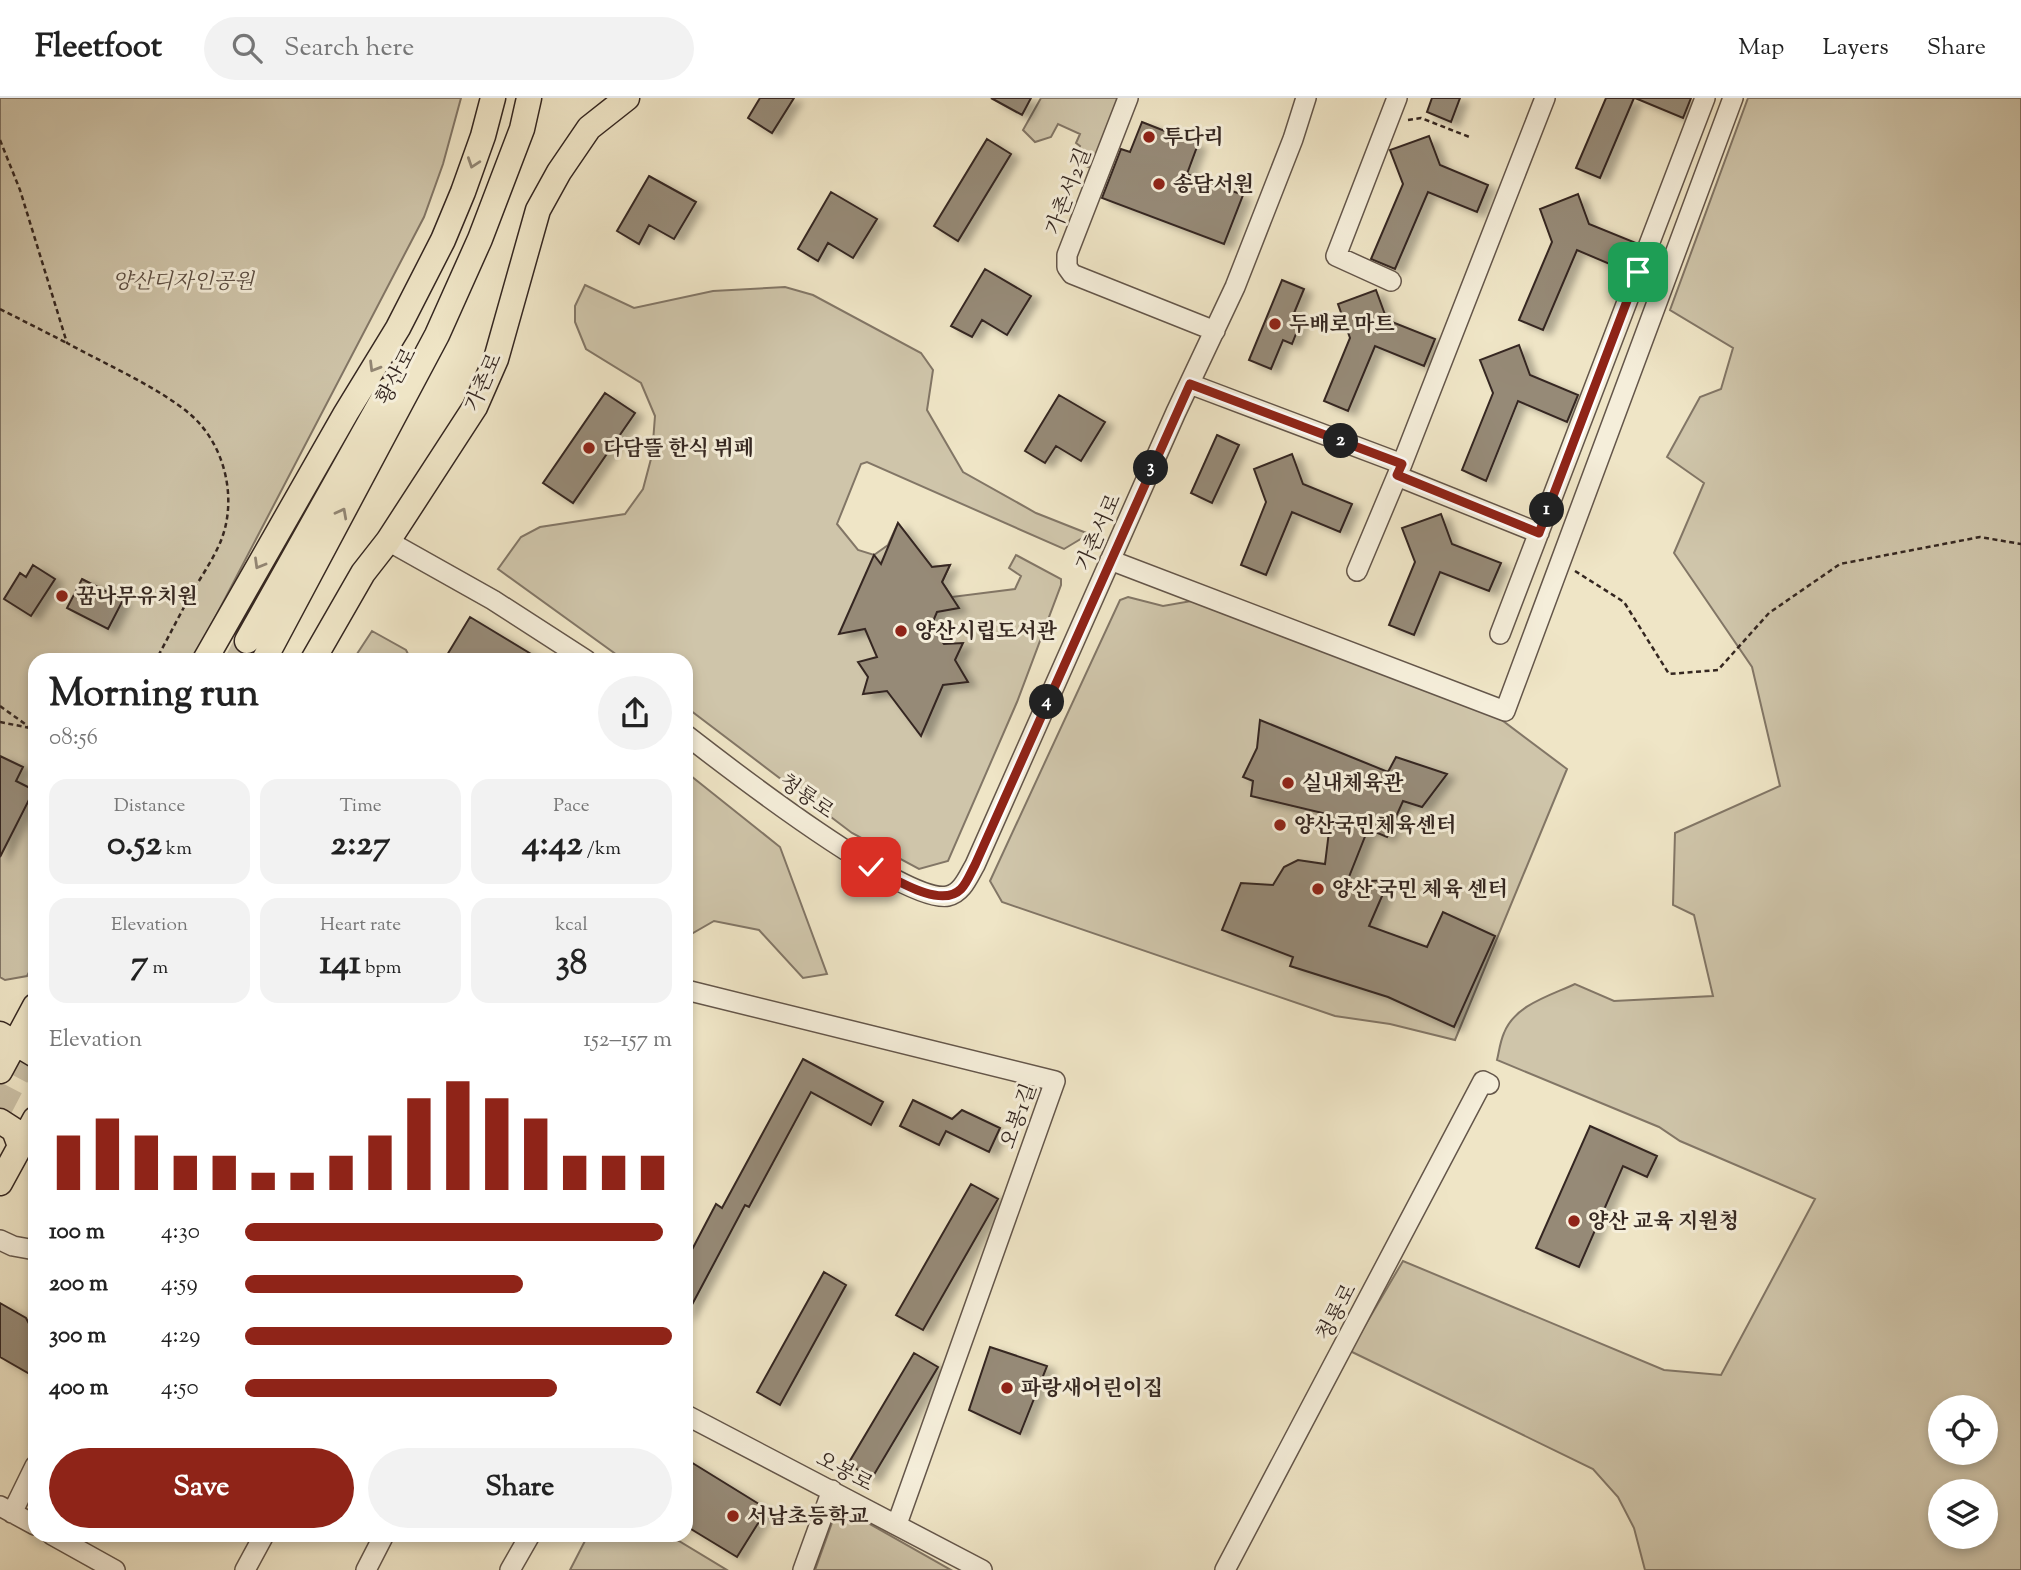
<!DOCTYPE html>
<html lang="en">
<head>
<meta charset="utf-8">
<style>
  body { margin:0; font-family:"Sorts Mill Goudy","Noto Serif KR",serif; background:#f2f2f2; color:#222; height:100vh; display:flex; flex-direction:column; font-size:26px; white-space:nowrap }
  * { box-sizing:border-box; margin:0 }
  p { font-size:23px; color:#767676 }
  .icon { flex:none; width:38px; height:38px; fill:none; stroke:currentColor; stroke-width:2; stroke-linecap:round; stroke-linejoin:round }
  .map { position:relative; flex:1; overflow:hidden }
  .panel { position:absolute; left:28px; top:555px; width:665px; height:889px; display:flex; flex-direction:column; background:#fff; border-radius:21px; box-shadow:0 4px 10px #0003 }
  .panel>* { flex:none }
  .fabs { position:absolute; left:1928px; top:1297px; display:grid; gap:14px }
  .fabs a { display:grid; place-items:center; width:70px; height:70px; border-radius:50%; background:#fff; box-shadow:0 4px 10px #0003; font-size:35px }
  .pin { position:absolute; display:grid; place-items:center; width:60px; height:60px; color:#fff; margin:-30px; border-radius:14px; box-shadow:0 4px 10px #0006 }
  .km { position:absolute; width:35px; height:35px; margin:-18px; border-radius:50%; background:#222; color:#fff; font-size:19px; line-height:35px; text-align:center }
  .round { display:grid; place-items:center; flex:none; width:74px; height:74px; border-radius:37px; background:#f2f2f2 }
  .headline { display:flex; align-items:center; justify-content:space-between; height:119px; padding:0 21px }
  h1 { font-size:38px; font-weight:700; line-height:52px }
  .stats { display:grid; grid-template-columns:repeat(3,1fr); gap:10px; height:119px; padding:7px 21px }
  .stats div { display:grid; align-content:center; border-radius:18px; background:#f2f2f2; text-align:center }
  .stats b { font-size:35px; font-weight:700 }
  .stats small { font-size:19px; font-weight:400 }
  .stats p { font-size:19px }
  .chart { height:196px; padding:14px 21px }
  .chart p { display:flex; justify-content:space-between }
  .chart svg { width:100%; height:126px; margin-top:7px; stroke:#8f2418; stroke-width:6 }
  .action { display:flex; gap:14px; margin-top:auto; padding:14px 21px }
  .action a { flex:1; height:80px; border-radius:42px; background:#8f2418; color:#fff; font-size:28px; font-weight:700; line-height:80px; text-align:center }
  .action a+a { background:#f2f2f2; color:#222 }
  ul { padding:0 21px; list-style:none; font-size:23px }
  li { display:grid; grid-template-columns:112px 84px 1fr; align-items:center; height:52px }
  li i { height:18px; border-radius:9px; background:#8f2418 }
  header { display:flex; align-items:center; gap:42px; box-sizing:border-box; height:98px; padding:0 35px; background:#fff; border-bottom:2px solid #e0e0e0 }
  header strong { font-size:33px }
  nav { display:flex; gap:38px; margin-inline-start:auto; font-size:24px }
  .search { width:490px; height:63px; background:#f2f2f2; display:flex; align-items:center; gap:18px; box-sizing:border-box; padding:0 24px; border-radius:38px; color:#767676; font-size:26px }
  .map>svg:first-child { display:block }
  .green { fill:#cfc5aa; stroke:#827666; stroke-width:2; fill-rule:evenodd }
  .building { fill:#968a77; stroke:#352721; stroke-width:2; filter:url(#shadow) }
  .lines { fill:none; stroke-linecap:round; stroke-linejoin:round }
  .major-tunnel { stroke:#cabfa5; stroke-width:24; stroke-dasharray:24 12; stroke-linecap:butt }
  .minor-casing { stroke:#64564a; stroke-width:22 }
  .major-casing { stroke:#352721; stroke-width:27 }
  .path { stroke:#352721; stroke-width:2.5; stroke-dasharray:5 3.5; stroke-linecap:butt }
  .minor { stroke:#f5eeda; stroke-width:19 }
  .major { stroke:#efe5c6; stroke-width:24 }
  .oneway { stroke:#928674 }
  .route-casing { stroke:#fff; stroke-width:14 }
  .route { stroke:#8f2418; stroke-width:9 }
  .poi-dot { fill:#8f2418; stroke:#f5eeda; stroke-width:2.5 }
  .labels { text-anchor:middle; stroke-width:6; stroke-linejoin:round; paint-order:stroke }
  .poi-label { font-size:21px; font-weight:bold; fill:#352721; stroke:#f5eeda; text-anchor:start }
  .street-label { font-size:21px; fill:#352721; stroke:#f5eeda }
  .park-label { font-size:21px; font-style:italic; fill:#5c4e43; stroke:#f5eeda }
</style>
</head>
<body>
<header>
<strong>Fleetfoot</strong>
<div class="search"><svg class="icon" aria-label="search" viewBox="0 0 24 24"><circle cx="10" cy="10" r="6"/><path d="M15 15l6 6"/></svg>Search here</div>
<nav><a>Map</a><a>Layers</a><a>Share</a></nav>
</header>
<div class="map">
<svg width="2021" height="1472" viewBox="0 0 2021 1472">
  <defs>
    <filter id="shadow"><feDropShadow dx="8" dy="4.5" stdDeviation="3.5" flood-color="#0004"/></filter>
  </defs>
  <rect width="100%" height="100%" fill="#efe5c6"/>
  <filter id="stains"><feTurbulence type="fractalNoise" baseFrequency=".00286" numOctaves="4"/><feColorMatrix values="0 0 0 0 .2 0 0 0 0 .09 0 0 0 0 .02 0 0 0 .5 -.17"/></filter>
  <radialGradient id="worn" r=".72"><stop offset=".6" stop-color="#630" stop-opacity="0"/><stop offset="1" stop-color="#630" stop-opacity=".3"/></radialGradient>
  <path class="green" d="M0 0H461L443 66 424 119 193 562H35V863L27 878 5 882 0 879Z
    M1041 0H1119L1091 70 1073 63 1080 48 1076 45 1080 36 1058 26 1051 39 1035 44 1023 32Z
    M1748 0H2021V1472H1645L1634 1430 1618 1399 1593 1371 1350 1253 1403 1163 1664 1272 1721 1277 1815 1101 1680 1043 1659 1029 1497 962C1499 954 1500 944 1504 935 1515 907 1549 898 1575 886L1614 903 1713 898 1694 817 1673 807 1675 735 1780 688 1752 569 1674 455 1704 385 1667 359 1700 299 1721 291 1733 250 1670 212ZM1941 1309H1986V1354H1941ZM1941 1393H1986V1438H1941Z
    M585 187 634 210 713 193 785 189 813 197 921 255 933 272 927 312 963 374 1036 415 1089 436 1064 451 867 364 861 366 837 426 858 452 874 457 888 447 898 425 932 469 950 467 942 484 952 499 1015 491 1021 478 1009 470 1016 457 1061 481V487L1017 604 948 763 919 771 852 735 686 609V562H624L498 471 521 439 540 429 625 416 643 391 652 357 655 318 641 285 586 251 575 224V208Z
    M1128 499 1163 508 1197 502 1499 620 1567 671 1455 942 1390 926 1335 918 1002 804 990 783 1120 502Z
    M372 533 406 552 411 562H353Z
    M686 674 780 749 827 876 803 880 759 832 714 823 686 839Z
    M838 1408 951 1472H815Z
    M588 1437H669L727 1472H570Z"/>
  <path class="building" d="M760 0H794L772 35 748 20Z
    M991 0H1031L1022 17Z
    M1432 0H1460L1451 24 1427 14Z
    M1606 0H1634L1600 80 1576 70Z
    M1635 0H1691L1683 20Z
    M1142 24 1198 46 1187 76 1243 97 1224 146 1102 100 1121 51 1130 54Z
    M1429 38 1440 67 1488 87 1477 114 1428 94 1395 171 1371 161 1403 86 1390 52Z
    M987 41 1011 56 958 143 934 128Z
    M649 78 696 104 674 141 649 127 639 146 617 133Z
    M831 94 877 121 853 160 828 145 818 163 798 151Z
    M1578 96 1589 126 1636 145 1626 173 1577 152 1543 232 1519 222 1552 144 1540 111Z
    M985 171 1031 198 1007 237 982 222 972 239 951 228Z
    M1282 182 1304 191 1292 220 1301 223 1292 246 1283 242 1271 271 1249 262Z
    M1376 192 1387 222 1435 241 1424 268 1375 248 1348 313 1324 303 1350 240 1338 206Z
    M1519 247 1530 277 1578 297 1567 324 1518 303 1486 383 1462 372 1493 295 1480 262Z
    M605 295 635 315 573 405 543 385Z
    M1059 297 1105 324 1081 363 1056 348 1045 365 1025 353Z
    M1217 337 1239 347 1212 405 1191 395Z
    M1292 356 1303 386 1352 406 1340 434 1292 414 1266 477 1241 467 1266 404 1254 371Z
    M1441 416 1452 446 1501 465 1489 493 1440 474 1414 537 1389 527 1415 464 1402 430Z
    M898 425 932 469 950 467 942 484 959 510 937 514 931 528 944 546 963 545 955 562 968 584 943 587 921 638 887 593 863 596 868 579 858 564 877 559 865 531 839 536 874 457 881 466Z
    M33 467 55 481 31 518 4 501 20 475 26 479Z
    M82 481 123 502 108 531 67 510Z
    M470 519 541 562H444Z
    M1260 622 1388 674 1396 659 1447 676 1422 709 1403 703 1387 739 1368 731 1347 784 1389 782 1369 828 1427 849 1443 814 1495 838 1454 929 1388 899 1290 868 1293 859 1222 832 1241 785 1273 787 1284 769 1298 762 1325 766 1331 717 1251 698 1253 683 1243 679 1257 650Z
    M0 658 23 669 16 683 34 692 0 759Z
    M803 961 883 1004 871 1027 811 994 749 1109 745 1107 686 1218V1163L716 1106 722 1110Z
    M913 1002 952 1021 962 1012 1000 1030 989 1054 946 1033 939 1047 900 1028Z
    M1590 1028 1657 1058 1647 1079 1623 1068 1579 1169 1536 1150Z
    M971 1086 998 1101 923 1232 896 1217Z
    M824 1174 846 1187 780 1307 757 1294Z
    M0 1205 26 1220 35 1237V1279L0 1259Z
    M990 1249 1047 1268 1020 1336 969 1312Z
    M914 1255 938 1269 872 1380 848 1366Z
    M686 1361 767 1411 737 1459 686 1428Z"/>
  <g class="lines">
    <path class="major-tunnel" d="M237 562 247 543
      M0 1011 35 944"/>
    <g class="minor-casing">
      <path id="minor" d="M1128 0 1067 157V169L1072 176 1215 233
        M1391 183 1336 158 1397 0
        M1190 286 1402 366
        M1397 378 1539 435
        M388 443 493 502 586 562
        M1110 462 1505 613 1733 0
        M1357 473 1402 366 1545 0
        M1500 536 1705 0
        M686 637C726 668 906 808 948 798 962 795 968 779 975 767L1176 314 1235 189 1293 41 1306 0
        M686 892 1055 983 897 1426
        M0 1142 13 1148 35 1152
        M686 1317 982 1472
        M0 1408 35 1427
        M12 1415 35 1368
        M52 1437 115 1472
        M245 1472 264 1437
        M366 1472 384 1437
        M510 1472 530 1437
        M803 1472 832 1392
        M1225 1472 1483 983 1489 986"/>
    </g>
    <g class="major-casing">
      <path id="major" d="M247 543 388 292
        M205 562 346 315 398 230 443 142 463 94 483 38 493 0
        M264 562 437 237 480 141 522 31 529 0
        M313 562 363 475 388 443 475 309 496 261 538 112 559 74 589 30 627 0
        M0 936 35 957
        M0 973 35 908
        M0 1023 14 1032 20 1048
        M0 1085 35 1021"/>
    </g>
    <path class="path" d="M1408 22 1421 20 1472 40
      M0 42 20 92 67 245C105 266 160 290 191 317 226 348 238 403 220 445 213 461 203 476 194 491 181 514 169 538 156 562
      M0 211 67 245
      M1575 473 1624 504 1669 576 1718 572 1769 515 1840 466 1980 439 2021 446
      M0 608 32 631
      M0 624 35 631"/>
    <use href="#minor" class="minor"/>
    <use href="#major" class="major"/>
  </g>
  <defs><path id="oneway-chevron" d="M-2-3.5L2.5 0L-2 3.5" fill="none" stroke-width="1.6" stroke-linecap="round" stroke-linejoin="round" transform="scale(1.75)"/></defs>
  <g class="oneway">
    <use href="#oneway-chevron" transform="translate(473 65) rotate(109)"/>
    <use href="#oneway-chevron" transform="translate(374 269) rotate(121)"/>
    <use href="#oneway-chevron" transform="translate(342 415) rotate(-62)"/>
    <use href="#oneway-chevron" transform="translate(259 466) rotate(120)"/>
  </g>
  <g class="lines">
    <g class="route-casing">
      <path id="route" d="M871 769C892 779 940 812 961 791 967 785 971 774 975 767L1190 286 1402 366 1397 377 1539 435 1638 174"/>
    </g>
    <use href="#route" class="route"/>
  </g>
  <g class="poi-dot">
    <circle cx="1149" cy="39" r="7"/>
    <circle cx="1159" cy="86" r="7"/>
    <circle cx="1275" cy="226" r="7"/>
    <circle cx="589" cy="350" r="7"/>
    <circle cx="62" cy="498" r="7"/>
    <circle cx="901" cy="533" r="7"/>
    <circle cx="1288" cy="685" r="7"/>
    <circle cx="1280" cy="727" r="7"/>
    <circle cx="1318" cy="791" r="7"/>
    <circle cx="1574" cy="1123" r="7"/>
    <circle cx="1007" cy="1290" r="7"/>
    <circle cx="733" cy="1418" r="7"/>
  </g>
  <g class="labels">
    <g class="poi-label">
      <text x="1163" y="46">투다리</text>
      <text x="1173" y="93">송담서원</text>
      <text x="1289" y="233">두배로 마트</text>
      <text x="603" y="357">다담뜰 한식 뷔페</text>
      <text x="76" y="505">꿈나무유치원</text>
      <text x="915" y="540">양산시립도서관</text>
      <text x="1302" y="692">실내체육관</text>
      <text x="1294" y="734">양산국민체육센터</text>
      <text x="1332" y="798">양산 국민 체육 센터</text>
      <text x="1588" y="1130">양산 교육 지원청</text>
      <text x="1021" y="1297">파랑새어린이집</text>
      <text x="747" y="1425">서남초등학교</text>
    </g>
    <g class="street-label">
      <text transform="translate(1068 93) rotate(-69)" y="7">가촌서2길</text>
      <text transform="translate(396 278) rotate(-62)" y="7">황산로</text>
      <text transform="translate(483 284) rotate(-66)" y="7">가촌로</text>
      <text transform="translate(1098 434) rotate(-66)" y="7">가촌서로</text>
      <text transform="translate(807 698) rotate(35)" y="7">청룡로</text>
      <text transform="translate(1018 1018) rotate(-70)" y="7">오봉1길</text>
      <text transform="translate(1336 1214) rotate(-62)" y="7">청룡로</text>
      <text transform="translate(845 1373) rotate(28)" y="7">오봉로</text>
    </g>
    <g class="park-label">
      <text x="183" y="190">양산디자인공원</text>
    </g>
  </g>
  <rect width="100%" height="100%" filter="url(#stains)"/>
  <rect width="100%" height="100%" fill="url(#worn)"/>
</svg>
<div class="fabs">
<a><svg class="icon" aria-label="locate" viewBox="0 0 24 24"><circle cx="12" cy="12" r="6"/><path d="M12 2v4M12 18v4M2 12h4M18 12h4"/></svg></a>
<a><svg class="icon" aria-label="layers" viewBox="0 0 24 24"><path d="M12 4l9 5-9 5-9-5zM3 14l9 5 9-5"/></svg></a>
</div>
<div class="pin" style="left:1638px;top:174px;background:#1e9e55"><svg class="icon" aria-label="arrive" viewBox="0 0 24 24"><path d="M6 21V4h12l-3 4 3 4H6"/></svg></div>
<div class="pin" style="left:871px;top:769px;background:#d93025"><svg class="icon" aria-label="check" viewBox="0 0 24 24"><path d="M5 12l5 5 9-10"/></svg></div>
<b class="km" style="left:1547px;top:412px">1</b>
<b class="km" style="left:1341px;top:343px">2</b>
<b class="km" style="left:1151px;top:370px">3</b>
<b class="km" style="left:1047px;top:604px">4</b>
<section class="panel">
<div class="headline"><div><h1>Morning run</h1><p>08:56</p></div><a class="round"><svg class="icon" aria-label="share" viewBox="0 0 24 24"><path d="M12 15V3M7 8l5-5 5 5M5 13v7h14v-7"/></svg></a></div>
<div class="stats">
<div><p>Distance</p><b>0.52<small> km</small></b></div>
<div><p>Time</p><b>2:27</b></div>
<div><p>Pace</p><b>4:42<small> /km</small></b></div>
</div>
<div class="stats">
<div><p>Elevation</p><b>7<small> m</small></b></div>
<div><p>Heart rate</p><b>141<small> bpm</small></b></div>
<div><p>kcal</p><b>38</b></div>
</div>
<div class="chart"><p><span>Elevation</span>152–157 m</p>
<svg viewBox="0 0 160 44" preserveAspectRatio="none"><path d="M5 44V25M15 44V19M25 44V25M35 44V32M45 44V32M55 44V38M65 44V38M75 44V32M85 44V25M95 44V12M105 44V6M115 44V12M125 44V19M135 44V32M145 44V32M155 44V32"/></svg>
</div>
<ul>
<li><b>100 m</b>4:30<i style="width:98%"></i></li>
<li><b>200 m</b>4:59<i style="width:65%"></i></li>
<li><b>300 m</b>4:29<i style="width:100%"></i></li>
<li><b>400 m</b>4:50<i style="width:73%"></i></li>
</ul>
<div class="action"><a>Save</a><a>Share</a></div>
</section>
</div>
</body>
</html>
